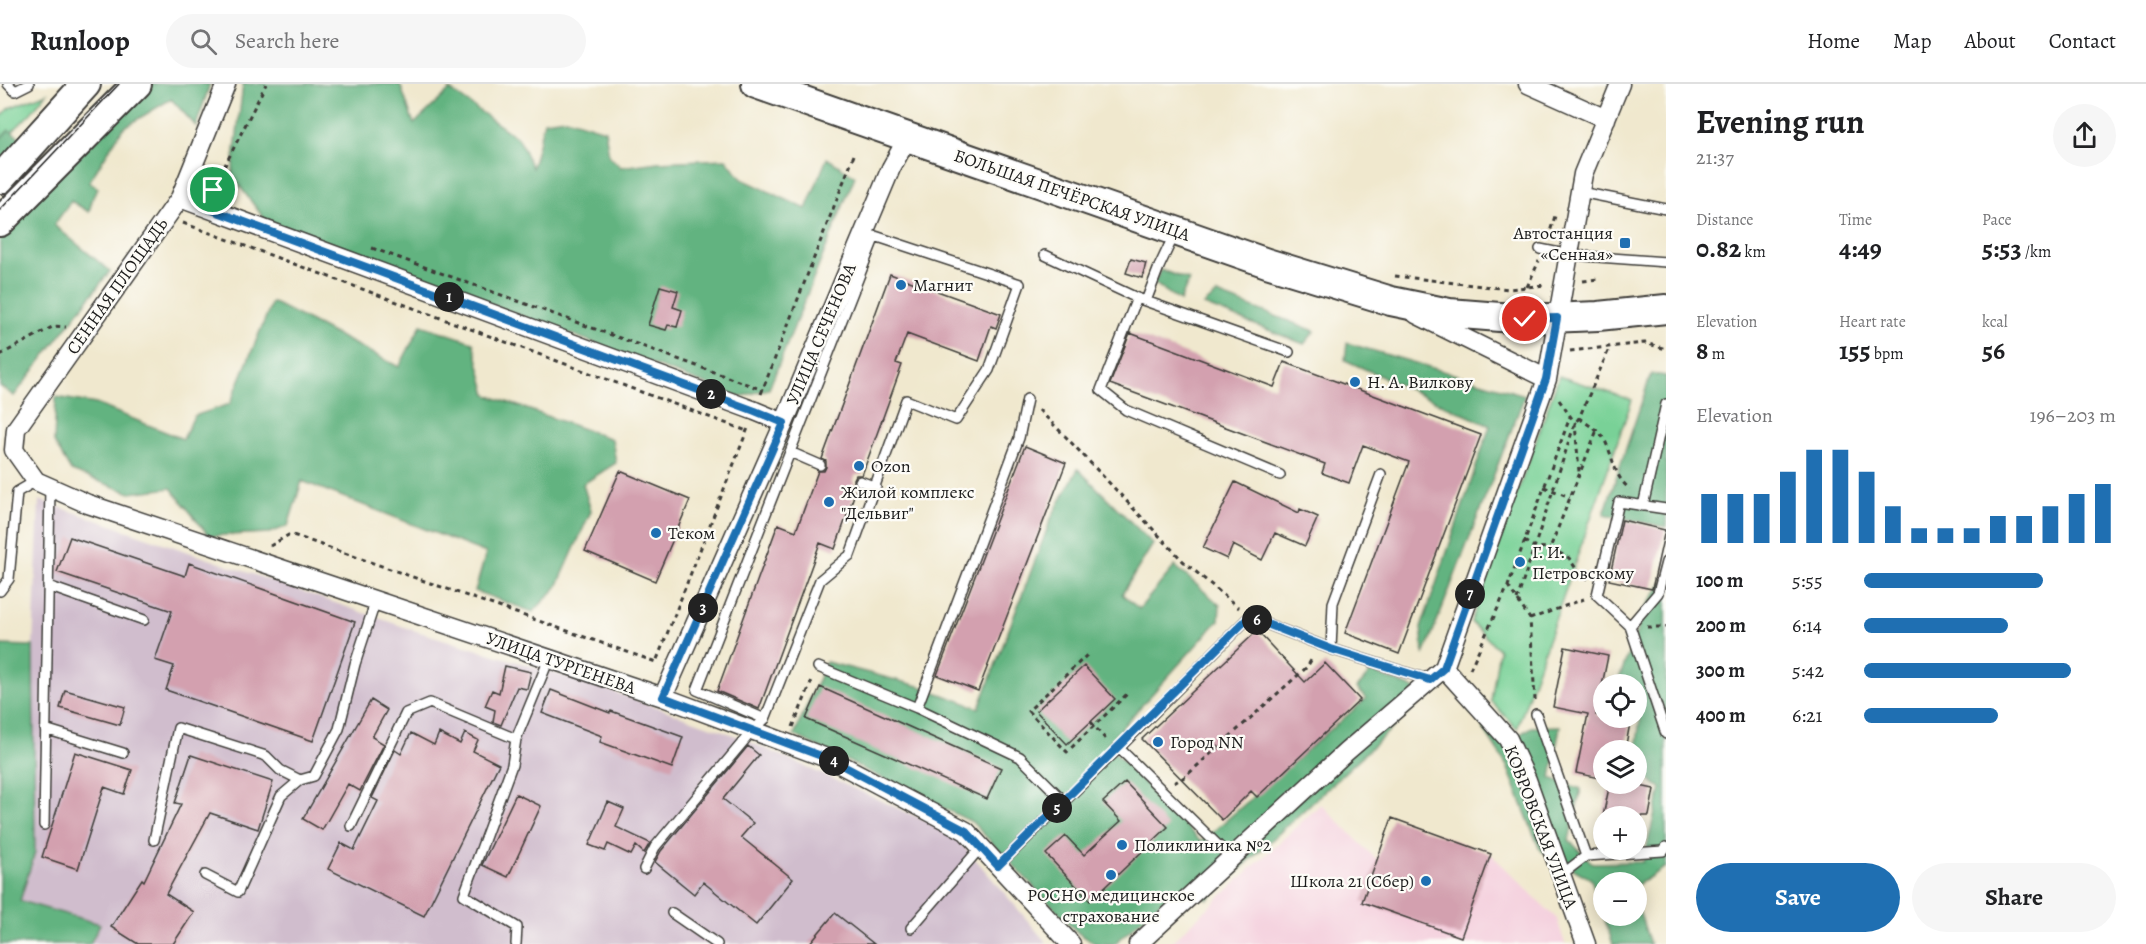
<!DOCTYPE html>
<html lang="en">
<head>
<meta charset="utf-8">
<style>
  body { margin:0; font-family:Alegreya,serif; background:#f6f6f6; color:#202124; height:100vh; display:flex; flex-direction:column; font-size:22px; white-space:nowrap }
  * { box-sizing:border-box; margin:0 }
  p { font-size:20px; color:#757577 }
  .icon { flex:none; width:33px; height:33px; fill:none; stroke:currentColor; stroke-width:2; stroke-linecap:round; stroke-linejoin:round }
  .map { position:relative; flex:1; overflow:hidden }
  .details { display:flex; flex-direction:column; background:#fff; width:480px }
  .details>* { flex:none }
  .controls { position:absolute; left:1593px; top:590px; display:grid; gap:12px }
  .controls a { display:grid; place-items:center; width:54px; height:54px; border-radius:50%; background:#fff; box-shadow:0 3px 15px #0003; font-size:30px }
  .pin { position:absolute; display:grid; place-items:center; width:51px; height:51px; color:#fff; margin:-26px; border:3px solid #fff; border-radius:50%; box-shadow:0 2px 6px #0007 }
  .km { position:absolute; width:30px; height:30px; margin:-15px; border-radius:50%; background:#222; color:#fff; font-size:16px; line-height:30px; text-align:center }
  .round { display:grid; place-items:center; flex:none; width:63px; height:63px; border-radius:32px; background:#f6f6f6 }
  .headline { display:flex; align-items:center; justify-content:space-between; height:102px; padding:0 30px }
  h1 { font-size:33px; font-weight:700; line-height:45px }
  .figures { display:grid; grid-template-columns:repeat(3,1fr); gap:9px; height:102px; padding:6px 30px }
  .figures div { display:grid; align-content:center }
  .figures b { font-size:26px; font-weight:700 }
  .figures small { font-size:16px; font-weight:400 }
  .figures p { font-size:16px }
  .chart { height:168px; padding:12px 30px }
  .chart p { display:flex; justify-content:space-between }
  .chart svg { width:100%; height:108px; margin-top:6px; stroke:#1f6fb2; stroke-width:6 }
  .button { display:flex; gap:12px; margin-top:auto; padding:12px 30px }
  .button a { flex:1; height:69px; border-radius:36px; background:#1f6fb2; color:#fff; font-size:24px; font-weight:700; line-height:69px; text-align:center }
  .button a+a { background:#f6f6f6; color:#202124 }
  ul { padding:0 30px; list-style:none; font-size:20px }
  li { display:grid; grid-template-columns:96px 72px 1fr; align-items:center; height:45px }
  li i { height:15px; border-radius:8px; background:#1f6fb2 }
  header { display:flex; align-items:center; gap:36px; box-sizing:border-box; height:84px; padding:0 30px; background:#fff; border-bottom:2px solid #e0e0e0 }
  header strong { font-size:28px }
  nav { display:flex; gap:33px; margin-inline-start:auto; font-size:21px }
  .search { width:420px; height:54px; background:#f6f6f6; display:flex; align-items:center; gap:15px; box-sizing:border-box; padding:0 21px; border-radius:33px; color:#757577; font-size:22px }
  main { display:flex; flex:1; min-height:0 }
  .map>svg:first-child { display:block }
  .built { fill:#f4cfdd }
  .industrial { fill:#d0bdcd }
  .green { fill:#79d197; stroke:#4a765a; stroke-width:1.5 }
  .forest { fill:#62b380; stroke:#3f684e; stroke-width:1.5 }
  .building { fill:#d3a0af }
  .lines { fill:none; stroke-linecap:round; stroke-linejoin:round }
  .service-casing { stroke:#3c3b37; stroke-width:12 }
  .minor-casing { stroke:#3c3b37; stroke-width:21 }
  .primary-casing { stroke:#3c3b37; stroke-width:32 }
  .path { stroke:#3c3b37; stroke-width:3; stroke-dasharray:4.5 4.5; stroke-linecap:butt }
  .service { stroke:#fff; stroke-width:9 }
  .minor { stroke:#fff; stroke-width:18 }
  .primary { stroke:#fff; stroke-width:28 }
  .tram { stroke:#1c1c1c; stroke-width:1.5 }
  .route-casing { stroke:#fff; stroke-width:12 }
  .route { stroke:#1f6fb2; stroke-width:8 }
  .poi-dot { fill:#1f6fb2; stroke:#fdfcf7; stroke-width:2 }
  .labels { text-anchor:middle; stroke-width:4.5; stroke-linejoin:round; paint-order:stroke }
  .street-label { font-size:18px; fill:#1c1c1c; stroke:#fdfcf7 }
  .poi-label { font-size:18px; fill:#1c1c1c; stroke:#fdfcf7; text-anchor:start }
</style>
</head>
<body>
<header>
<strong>Runloop</strong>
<div class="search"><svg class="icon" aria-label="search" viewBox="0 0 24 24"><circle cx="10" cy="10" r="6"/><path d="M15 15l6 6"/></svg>Search here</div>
<nav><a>Home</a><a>Map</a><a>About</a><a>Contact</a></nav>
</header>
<main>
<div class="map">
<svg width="1666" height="860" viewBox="0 0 1666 860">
  <rect width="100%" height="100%" fill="#fdfcf7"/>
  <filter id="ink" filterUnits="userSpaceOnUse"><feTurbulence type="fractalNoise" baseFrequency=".0167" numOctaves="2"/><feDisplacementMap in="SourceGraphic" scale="12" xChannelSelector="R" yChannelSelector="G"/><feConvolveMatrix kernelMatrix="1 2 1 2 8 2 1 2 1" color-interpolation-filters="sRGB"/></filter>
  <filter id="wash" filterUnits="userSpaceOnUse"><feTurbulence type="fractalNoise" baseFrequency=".008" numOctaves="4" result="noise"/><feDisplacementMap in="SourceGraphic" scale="24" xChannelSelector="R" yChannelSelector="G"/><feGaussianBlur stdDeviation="1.35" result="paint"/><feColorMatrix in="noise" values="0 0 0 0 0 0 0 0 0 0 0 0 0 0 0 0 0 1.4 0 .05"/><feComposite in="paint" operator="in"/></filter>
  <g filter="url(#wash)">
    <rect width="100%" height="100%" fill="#f0e8ce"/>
    <path class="built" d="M1321 720 1377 776 1392 734 1491 770 1557 835 1565 860H1169Z"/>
    <path class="industrial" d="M39 416 413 546 603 604 737 652 953 749 1046 858 1045 860H90L100 840 20 817 35 768 33 562Z"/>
    <path class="green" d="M47 9 31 29 0 60V34L9 24Z
      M1559 292 1632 316 1517 645 1491 617 1499 566 1471 538Z"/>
    <path class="forest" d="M153 0H210L196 42 171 15 123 44 89 98 98 104 93 113 89 128 71 117 54 141 110 187 14 312 0 302V153L24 126Z
      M243 0H400L414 40 450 6 519 55 532 84 544 37 566 34 605 46 609 72 621 83 658 78 726 75 742 95 806 125 827 74 855 92 769 305 740 313 266 137 232 92Z
      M9 46 26 58 0 85V55Z
      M1161 186 1189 196 1180 217 1154 199Z
      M1217 210 1315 247 1304 260 1204 221Z
      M272 218 399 283 421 241 473 258 487 311 612 355 616 379 583 400 591 427 557 503 533 528 475 507 486 469 302 397 288 442 270 449 209 452 171 404 130 409 71 387 54 358 56 313 96 320 183 355 194 332 230 320Z
      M1347 259 1525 311 1424 571 1421 544 1490 342 1345 276Z
      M1651 290 1666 292V443L1604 430Z
      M1078 385 1153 460 1122 510 1139 525 1175 482 1220 521 1219 536 1107 660 1201 758 1366 615 1357 604 1371 588 1429 610 1208 815 1175 806 1114 860H1096L1078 849 972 738 794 651 826 578 919 602 979 624 1052 432Z
      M1666 494V783L1637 801 1636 798H1604V831H1636L1637 821 1650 860H1613L1591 795 1540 766 1507 682 1483 644 1485 622 1516 653 1531 643 1560 642 1551 694 1581 705 1569 756 1592 779 1643 778 1661 704 1637 688 1636 666 1640 635 1636 633V600H1617L1646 523Z
      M0 561 33 562 35 768 20 817 100 840 90 860H0Z"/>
    <g id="blocks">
      <path class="building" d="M1131 175 1146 179 1142 194 1126 189Z
        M890 190 1001 230 996 244 991 242 979 277 907 250 896 279 902 281 862 391H856L854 395V401L857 403 835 465 820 459 759 625 717 607 778 440 796 447 818 387H824L826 383V377L822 375Z
        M660 202 678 207 673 223 682 226 677 243 668 241 666 246 648 241Z
        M1130 249 1274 303 1284 278 1481 351 1399 570 1345 549 1409 378 1363 361 1349 399 1322 389 1325 380 1110 300Z
        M1025 362 1066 379 978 607 937 591Z
        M620 387 690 416 655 497 585 467Z
        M1235 398 1299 429 1300 425 1318 433 1305 462 1275 449 1262 476 1233 461 1227 475 1203 464Z
        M1622 436 1665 446 1652 505 1609 496Z
        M70 453 185 492 189 479 355 538 313 657 166 606 174 582 155 576 172 527 57 488Z
        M1257 547 1305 598 1325 579 1360 616 1257 713 1251 707 1222 736 1142 655Z
        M1565 563 1608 572 1596 631 1630 639 1625 666H1604V695L1576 689 1588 630 1553 623Z
        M505 582 531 588 527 605 517 603 501 641 493 638 495 626 485 622 492 606 499 609Z
        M1084 582 1115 615 1067 660 1036 627Z
        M820 603 1001 684 987 715 806 635Z
        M65 606 125 623 120 641 60 624Z
        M551 606 610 629 611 627 683 653 672 684 600 658 602 652 542 629Z
        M371 616 387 626 372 653 384 660 360 707 348 700 322 746 303 735Z
        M411 649 434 661 439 649 460 660 465 649 478 656 473 667 499 680 424 832 328 785 341 759 354 766 378 717 372 714 395 666 401 670Z
        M748 662 759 671 723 715 753 739 741 753 793 795 756 841 703 798 694 810 655 778 661 767Z
        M75 668 132 686 124 710 104 703 78 785 42 773Z
        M191 671 273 698 258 745 210 729 166 810 194 828 173 860H138L111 843 142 795 144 797 181 720 175 719Z
        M1125 698 1168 743 1090 817 1046 770 1066 752 1084 771 1121 737 1103 718Z
        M1610 699H1626L1654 705 1649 732H1603Z
        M516 710 541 722 508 793 482 781Z
        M608 718 624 725 616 743 650 759 644 769 636 762 631 771 608 760 605 767 589 761Z
        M1392 734 1491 770 1461 853 1362 818Z
        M835 829 874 860H809Z"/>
    </g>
  </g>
  <g filter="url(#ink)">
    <use href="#blocks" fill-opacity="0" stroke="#3c3b37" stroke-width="1.5"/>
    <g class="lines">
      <g class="service-casing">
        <path id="service" d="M8 0 15 7 29 0
          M1580 108 1666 125
          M1540 165 1570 171 1666 178
          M1045 171 1137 214 1289 268
          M1137 214 1101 306 1126 326 1280 391
          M1146 217 1159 183 1175 149
          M860 397 876 403
          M1643 422 1666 320
          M1666 425 1619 418 1597 511 1630 542 1666 650
          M48 502 144 536
          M0 507 9 495 17 408 36 397
          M1630 542 1658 509 1666 478
          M1331 565 1333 519 1381 390
          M818 583 917 624 1019 354 1027 315
          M917 624 1020 673 1064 717
          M1536 630 1586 772 1561 791
          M765 635 697 606 790 368 820 381
          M45 645 123 669
          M44 741 50 403
          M351 742 406 629 430 619 516 655
          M154 756 178 644 266 672 280 686 300 696 314 692 339 645 355 580 376 516
          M1586 772 1663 767 1666 763
          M1231 774 1119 664 1249 533 1331 565 1430 596
          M998 782 1119 664
          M644 785 655 763 753 646 765 635 820 496 850 471 906 316 956 336 989 286 1020 200 875 152 790 368
          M205 791 238 808 281 712 300 696
          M672 829 717 860
          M911 844 981 763
          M516 860 517 843 464 811 512 681 516 655 549 575"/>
      </g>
      <g class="minor-casing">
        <path id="minor" d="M226 0 180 114 16 345 14 366 36 397 88 420 663 613 832 676 966 747 1071 860
          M1528 0 1606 35
          M180 114 755 327 784 339
          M1416 230 1547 295
          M1444 584 1547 295 1583 90 1620 0
          M1444 584 1508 655 1527 696 1586 860
          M663 613 784 339 891 84 908 53
          M1138 860 1346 668 1444 584"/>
      </g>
      <g class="primary-casing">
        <path id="primary" d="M756 0 1267 179 1391 217 1449 229 1525 235 1598 232 1666 225
          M0 95 86 0
          M0 138 137 0"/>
      </g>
      <path class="path" d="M212 107 266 0
        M183 139 747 347
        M1548 154 1556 129
        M372 164 763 306
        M1395 192 1508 205 1546 201
        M1583 197 1598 195
        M1527 203 1539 177
        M1570 267 1645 259 1666 265
        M0 271 54 242 66 243
        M761 310 854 71
        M1559 316 1575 339 1579 388
        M1039 326 1066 353 1183 477 1239 524
        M1579 334C1588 341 1598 345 1604 355 1614 373 1613 392 1630 405
        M1544 403 1570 413
        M1524 457 1534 463 1550 464
        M270 462 290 450 656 578 748 344
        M1588 495 1580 491 1569 474 1550 464 1597 346
        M1508 502 1530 535 1535 616
        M1517 516 1575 339 1579 334 1610 263
        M1530 535 1584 515
        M1647 543H1666
        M1087 571 1028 627 1067 668 1128 609
        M1470 585 1508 502 1570 333
        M1091 638 1107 657
        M793 643 813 594
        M1174 699 1186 692 1307 583 1313 573"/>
      <use href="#service" class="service"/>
      <use href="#minor" class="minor"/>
      <use href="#primary" class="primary"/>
      <path class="tram" d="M0 126 119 0"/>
    </g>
  </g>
  <g class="lines" filter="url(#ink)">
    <g class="route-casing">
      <path id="route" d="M213 106 204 123 755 327 784 339 663 613 832 676 966 747 998 782 1249 533 1331 565 1430 596 1444 584 1546 295 1557 234 1525 235"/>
    </g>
    <use href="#route" class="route"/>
  </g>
  <g class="poi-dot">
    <rect x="1619" y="153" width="12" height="12" rx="3"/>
    <circle cx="901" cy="201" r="6"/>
    <circle cx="1355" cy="298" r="6"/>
    <circle cx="859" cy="382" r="6"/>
    <circle cx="829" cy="418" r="6"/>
    <circle cx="656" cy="449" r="6"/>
    <circle cx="1520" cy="478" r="6"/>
    <circle cx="1158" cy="658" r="6"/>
    <circle cx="1122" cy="761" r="6"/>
    <circle cx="1111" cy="791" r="6"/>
    <circle cx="1426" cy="797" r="6"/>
  </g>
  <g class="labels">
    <g class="street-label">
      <text transform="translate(1072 111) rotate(19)" y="6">БОЛЬШАЯ ПЕЧЁРСКАЯ УЛИЦА</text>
      <text transform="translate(117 202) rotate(-55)" y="6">СЕННАЯ ПЛОЩАДЬ</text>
      <text transform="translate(821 250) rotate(-67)" y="6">УЛИЦА СЕЧЕНОВА</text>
      <text transform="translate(561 579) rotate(19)" y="6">УЛИЦА ТУРГЕНЕВА</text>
      <text transform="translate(1541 743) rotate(69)" y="6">КОВРОВСКАЯ УЛИЦА</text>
    </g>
    <g class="poi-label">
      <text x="1613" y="155" text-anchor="end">Автостанция<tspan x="1613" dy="21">«Сенная»</tspan></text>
      <text x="913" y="207">Магнит</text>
      <text x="1367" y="304">Н. А. Вилкову</text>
      <text x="871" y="388">Ozon</text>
      <text x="841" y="414">Жилой комплекс<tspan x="841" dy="21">"Дельвиг"</tspan></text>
      <text x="668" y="455">Теком</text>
      <text x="1532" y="474">Г. И.<tspan x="1532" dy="21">Петровскому</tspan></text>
      <text x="1170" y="664">Город NN</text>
      <text x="1134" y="767">Поликлиника №2</text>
      <text x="1414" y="803" text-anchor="end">Школа 21 (Сбер)</text>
      <text x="1111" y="817" text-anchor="middle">РОСНО медицинское<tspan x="1111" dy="21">страхование</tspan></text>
    </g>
  </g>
</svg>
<div class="controls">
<a><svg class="icon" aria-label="locate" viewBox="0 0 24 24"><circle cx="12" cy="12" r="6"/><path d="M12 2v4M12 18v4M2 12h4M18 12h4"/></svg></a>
<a><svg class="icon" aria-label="layers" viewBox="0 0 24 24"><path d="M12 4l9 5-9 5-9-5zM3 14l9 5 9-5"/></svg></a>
<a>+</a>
<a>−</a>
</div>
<div class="pin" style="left:213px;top:106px;background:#1e9e55"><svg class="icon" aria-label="arrive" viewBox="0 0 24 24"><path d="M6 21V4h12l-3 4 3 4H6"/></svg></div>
<div class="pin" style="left:1525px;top:235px;background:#d93025"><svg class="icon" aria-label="check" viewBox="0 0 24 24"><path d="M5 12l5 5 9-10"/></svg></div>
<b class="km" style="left:449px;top:213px">1</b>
<b class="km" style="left:711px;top:310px">2</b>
<b class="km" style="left:703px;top:524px">3</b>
<b class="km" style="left:834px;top:677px">4</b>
<b class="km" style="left:1057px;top:724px">5</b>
<b class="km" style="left:1257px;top:536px">6</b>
<b class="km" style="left:1470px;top:510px">7</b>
</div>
<section class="details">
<div class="headline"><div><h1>Evening run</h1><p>21:37</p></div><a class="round"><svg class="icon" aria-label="share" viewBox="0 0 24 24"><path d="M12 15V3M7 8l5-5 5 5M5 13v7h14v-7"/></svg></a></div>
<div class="figures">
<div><p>Distance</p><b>0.82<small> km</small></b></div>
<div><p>Time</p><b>4:49</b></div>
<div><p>Pace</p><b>5:53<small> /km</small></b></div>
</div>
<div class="figures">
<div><p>Elevation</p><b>8<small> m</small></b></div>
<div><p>Heart rate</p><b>155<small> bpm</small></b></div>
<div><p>kcal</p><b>56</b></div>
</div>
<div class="chart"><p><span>Elevation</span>196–203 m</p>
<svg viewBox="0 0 160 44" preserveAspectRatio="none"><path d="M5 44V24M15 44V24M25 44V24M35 44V15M45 44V6M55 44V6M65 44V15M75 44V29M85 44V38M95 44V38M105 44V38M115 44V33M125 44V33M135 44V29M145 44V24M155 44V20"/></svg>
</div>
<ul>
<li><b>100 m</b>5:55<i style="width:71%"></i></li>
<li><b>200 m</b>6:14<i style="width:57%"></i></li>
<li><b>300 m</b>5:42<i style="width:82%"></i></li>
<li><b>400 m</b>6:21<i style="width:53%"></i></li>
</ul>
<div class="button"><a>Save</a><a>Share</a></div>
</section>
</main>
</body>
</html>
